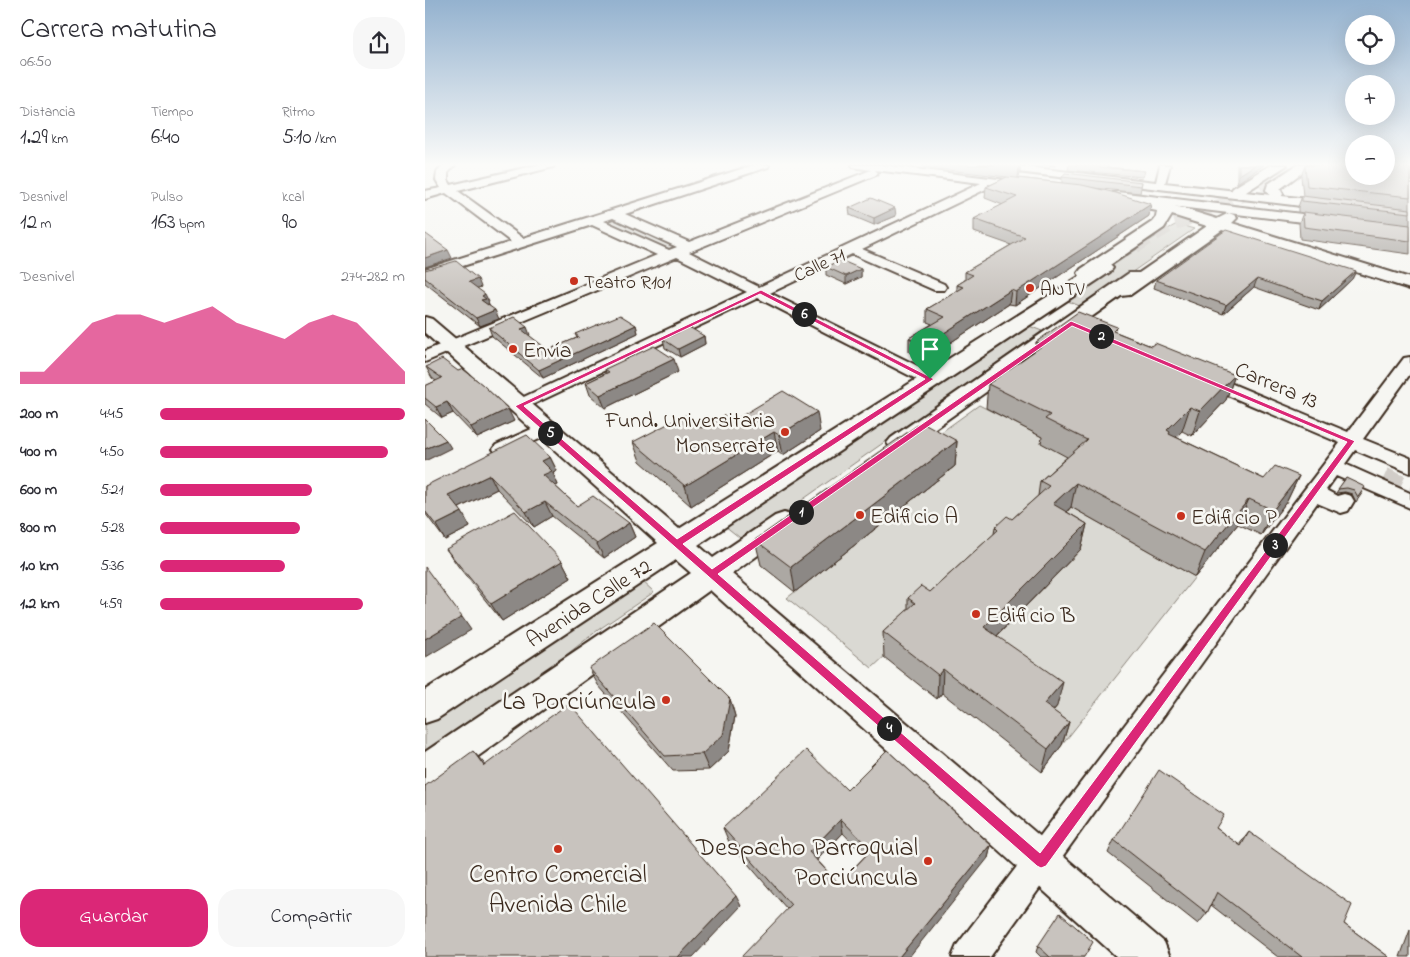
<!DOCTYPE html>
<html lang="es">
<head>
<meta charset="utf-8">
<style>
  body { margin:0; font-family:"Indie Flower",sans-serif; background:#f7f7f7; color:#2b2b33; height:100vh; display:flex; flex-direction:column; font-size:19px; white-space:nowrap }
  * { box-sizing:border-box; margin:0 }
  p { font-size:16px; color:#7c7c81 }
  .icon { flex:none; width:28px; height:28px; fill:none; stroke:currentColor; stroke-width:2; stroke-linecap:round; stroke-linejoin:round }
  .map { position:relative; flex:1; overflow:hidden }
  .details { display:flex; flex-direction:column; background:#fff; width:425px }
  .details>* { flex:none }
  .fabs { position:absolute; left:920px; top:15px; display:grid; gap:10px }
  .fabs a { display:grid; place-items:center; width:50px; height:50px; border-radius:50%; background:#fff; box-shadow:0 5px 20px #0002; font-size:25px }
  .pin { position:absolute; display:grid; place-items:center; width:42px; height:42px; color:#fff; margin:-51px -21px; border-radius:50% 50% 50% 0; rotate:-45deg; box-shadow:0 0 5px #0007 }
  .pin .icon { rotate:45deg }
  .km { position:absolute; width:25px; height:25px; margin:-12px; border-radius:50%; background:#222; color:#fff; font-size:14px; line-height:25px; text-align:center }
  .round { display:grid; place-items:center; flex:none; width:52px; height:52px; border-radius:20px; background:#f7f7f7 }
  .headline { display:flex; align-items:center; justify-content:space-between; height:85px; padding:0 20px }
  h1 { font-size:28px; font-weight:600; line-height:38px }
  .stats { display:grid; grid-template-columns:repeat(3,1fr); gap:8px; height:85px; padding:5px 20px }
  .stats div { display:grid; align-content:center }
  .stats b { font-size:21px; font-weight:600 }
  .stats small { font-size:14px; font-weight:400 }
  .stats p { font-size:14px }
  .chart { height:140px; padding:10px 20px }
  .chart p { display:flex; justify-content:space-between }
  .chart svg { width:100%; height:90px; margin-top:5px; fill:#db2777; opacity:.7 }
  .primary-button { display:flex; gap:10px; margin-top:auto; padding:10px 20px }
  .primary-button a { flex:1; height:58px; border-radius:20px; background:#db2777; color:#fff; font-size:20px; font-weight:600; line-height:58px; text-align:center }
  .primary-button a+a { background:#f7f7f7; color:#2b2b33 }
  ul { padding:0 20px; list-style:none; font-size:16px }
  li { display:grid; grid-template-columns:80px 60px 1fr; align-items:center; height:38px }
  li i { height:12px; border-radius:6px; background:#db2777 }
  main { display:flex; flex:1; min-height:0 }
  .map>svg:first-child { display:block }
  .green { fill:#dad9d3; stroke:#8a8278 }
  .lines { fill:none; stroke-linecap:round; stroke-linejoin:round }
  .minor-tunnel { stroke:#d1cdc8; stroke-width:19; stroke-dasharray:19 9; stroke-linecap:butt }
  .major-tunnel { stroke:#d1cdc8; stroke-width:15; stroke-dasharray:15 8; stroke-linecap:butt }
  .minor-casing { stroke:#3b2a1e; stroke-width:4 }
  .major-casing { stroke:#3b2a1e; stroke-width:4 }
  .minor { fill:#f6f6f2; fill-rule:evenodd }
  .major { fill:#f6f6f2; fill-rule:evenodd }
  .wall { fill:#aca8a3; stroke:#3b2a1e; fill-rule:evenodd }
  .shaded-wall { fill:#8c8885; stroke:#3b2a1e }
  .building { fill:#c8c3be; stroke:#3b2a1e; fill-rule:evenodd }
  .route { fill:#db2777; stroke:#fff; fill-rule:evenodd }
  .poi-dot { fill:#c8321e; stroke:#f6f6f2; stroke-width:2 }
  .labels { text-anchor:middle; stroke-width:5; stroke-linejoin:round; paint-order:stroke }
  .far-street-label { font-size:19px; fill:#3b2a1e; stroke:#f6f6f2 }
  .far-poi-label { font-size:19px; fill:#3b2a1e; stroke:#f6f6f2; text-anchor:start }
  .poi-label { font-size:22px; fill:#3b2a1e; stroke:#f6f6f2; text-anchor:start }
  .street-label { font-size:22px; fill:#3b2a1e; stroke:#f6f6f2 }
  .near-poi-label { font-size:26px; fill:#3b2a1e; stroke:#f6f6f2; text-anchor:end }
</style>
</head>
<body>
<main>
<section class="details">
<div class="headline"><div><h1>Carrera matutina</h1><p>06:50</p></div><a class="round"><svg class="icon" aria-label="share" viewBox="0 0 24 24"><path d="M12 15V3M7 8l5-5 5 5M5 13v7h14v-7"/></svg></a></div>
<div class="stats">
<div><p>Distancia</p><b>1.29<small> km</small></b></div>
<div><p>Tiempo</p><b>6:40</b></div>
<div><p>Ritmo</p><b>5:10<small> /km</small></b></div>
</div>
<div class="stats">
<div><p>Desnivel</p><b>12<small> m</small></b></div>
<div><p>Pulso</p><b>163<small> bpm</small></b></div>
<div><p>kcal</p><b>90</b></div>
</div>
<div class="chart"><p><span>Desnivel</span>274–282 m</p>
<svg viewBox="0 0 160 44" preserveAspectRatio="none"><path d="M0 44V38L10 38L20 26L30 14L40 10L50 10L60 14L70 10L80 6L90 14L100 18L110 22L120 14L130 10L140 14L150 26L160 38V44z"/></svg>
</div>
<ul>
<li><b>200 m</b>4:45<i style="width:100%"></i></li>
<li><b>400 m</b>4:50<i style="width:93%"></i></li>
<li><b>600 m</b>5:21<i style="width:62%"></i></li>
<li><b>800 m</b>5:28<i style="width:57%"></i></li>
<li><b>1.0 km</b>5:36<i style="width:51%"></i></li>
<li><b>1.2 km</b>4:59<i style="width:83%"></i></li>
</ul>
<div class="primary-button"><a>Guardar</a><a>Compartir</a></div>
</section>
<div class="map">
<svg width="985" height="957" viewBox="0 0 985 957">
  <rect width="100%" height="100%" fill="#f6f6f2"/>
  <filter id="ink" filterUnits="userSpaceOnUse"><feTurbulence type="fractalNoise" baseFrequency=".02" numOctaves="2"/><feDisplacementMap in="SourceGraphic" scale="10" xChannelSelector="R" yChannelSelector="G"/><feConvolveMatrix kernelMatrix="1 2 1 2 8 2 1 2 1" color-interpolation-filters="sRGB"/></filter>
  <g filter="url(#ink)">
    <path class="green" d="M191 217 252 245 240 250 178 221Z
      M752 224 769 229 657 307 638 299 739 231Z
      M599 324 617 331 319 541 300 526Z
      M554 405 621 439 674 474 634 519 646 507 770 577 637 745 614 728 632 706 557 651 656 549 490 628 447 668 362 598 530 466 497 446Z
      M215 579 229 592 173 630 103 685 0 755V722Z"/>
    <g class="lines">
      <path class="minor-tunnel" d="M959 477 985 489"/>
      <path class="major-tunnel" d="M710 246 744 225 795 206 832 187 864 165"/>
      <g class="minor-casing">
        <path id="minor" d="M19 165H30L23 173V180L26 185 112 165H129L128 167 33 191 98 238 329 165H344L343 167 200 214 264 242 446 170 428 167 427 165H456L599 182 605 185 599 188 563 184V188L437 249 519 284 521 287 519 290H509L427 254 345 293 511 375 514 379 511 383 505 384 499 383 333 298 94 411 88 410 85 406 88 402 322 292 252 257 0 362V351L232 255 167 225 0 278V269L86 242 21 193 0 199V191L16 188 11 180 12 172ZM450 170 556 183 334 287 264 252 451 175 453 173ZM188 218 252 247 244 250 179 221Z
          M554 165H584L731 182 735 165H745L740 183 901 201 907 205 901 209 559 168Z
          M692 192 902 217 908 221 902 225 688 199 686 196 688 193Z
          M985 357V374L938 439 985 458V473L930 450 920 464 985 493V508L911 476 901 490 912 496 919 494 926 496 929 501 923 511 916 513 892 503 565 957H527L532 945 915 443 774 383 771 379 774 375 780 374 786 375 923 432 979 358Z
          M120 423 127 425 129 429 127 433 85 453 78 455 71 453 68 449 71 445Z"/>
      </g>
      <g class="major-casing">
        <path id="major" d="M846 165H862L818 194H808L806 191 808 188Z
          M872 165H887L855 189 858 194 856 197H846L841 190 843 184Z
          M692 195 740 203 792 219 804 213 809 215 812 218 807 223 985 278V289L797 230 705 295 696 296 482 448 474 451 466 448 462 443 466 438 704 273H714L782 226 747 215 739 228 685 265 688 268 685 272 273 545 288 558 350 516 359 513 368 516 372 523 368 530 307 574 739 942 745 957H692L285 590 13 785 0 790V752L266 573 251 560 12 719 0 723V690L233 543 0 333V317L7 319 254 529 655 276 653 273 656 269 727 222 731 217 732 211 687 202 685 199 687 196Z"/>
      </g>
      <use href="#minor" class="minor"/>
      <use href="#major" class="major"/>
    </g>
    <path class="wall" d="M498 165H599H595V174L593 178 637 183V177L717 182 715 193 668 188 724 216 590 305 584 304 499 360 484 352V338L507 324 502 322V309L532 292V285L540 280V272L586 245 549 232V219L578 205 560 198 561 187 582 177 498 167Z
      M616 165H630V166Z
      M644 165H683L682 167 720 171 718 177 643 170Z
      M812 165H839L812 183Z
      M985 165V254L875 239 874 223 878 213 873 212V207L877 196H878L876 176 880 166Z
      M424 208 471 216 449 225 425 215Z
      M401 267 436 269V277L421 284 401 275Z
      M0 270 56 287 52 288 64 302 63 303 64 306 74 319 55 326 0 283Z
      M931 271 927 279 894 310 829 287 798 314 729 288 731 280Z
      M211 325 213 333 118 378 67 336 64 328 105 335 104 336 123 350 152 338 150 334Z
      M691 332 726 346 810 375 801 400 767 436 757 431 751 437 839 479 874 476 862 501 836 535 813 524 770 577 646 507 642 512 662 524 656 549 572 636 632 706 628 711 644 722 637 745 617 772 517 693 512 699 459 657 458 632 483 610V598L505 592 569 534 570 527 587 519 613 496 615 481 642 457 616 443 617 437 561 408 563 384 610 350 611 342Z
      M279 336 280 344 255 357 240 348 238 339Z
      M1 367 89 421 52 438 28 413 17 418 0 404V386L11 381 7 378Z
      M180 369 253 372 180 408 165 395 161 383 181 373Z
      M308 421 395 431 358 455 353 451 266 506 215 461 208 442 276 428Z
      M532 441 530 466 370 592 336 565 330 540Z
      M125 457 132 471 128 473 133 485 130 486 152 506 204 523 210 537 179 558 127 516 109 527 72 489 34 508 45 527 20 540 0 513V486Z
      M921 478 938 492 931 502 927 494 920 492 911 493Z
      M21 549 137 561 146 578 77 621 33 566Z
      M164 668 305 699 310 716 304 751 284 770 248 771 173 685Z
      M422 790 566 845 563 858 362 909 304 842 298 828ZM418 833 440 856 414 884 392 860Z
      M791 828 814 845 824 832 919 924 964 957H853L786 905 782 913 773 924 683 853 689 840Z
      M985 930V957H975Z
      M613 946 659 957H616L611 952Z"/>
    <path class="shaded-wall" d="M594 165H595V174L593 178Z
      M830 165H839L812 183 814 175Z
      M982 165H985V168L980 167Z
      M726 204 724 216 590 305 591 292Z
      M470 208 471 216 449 225V218Z
      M23 250 27 258 0 267V258Z
      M436 269V277L421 284V276Z
      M931 271 927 279 894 310 897 301Z
      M53 279 56 287 47 290 44 282Z
      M832 279 829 287 798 314 801 305Z
      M586 290 584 304 499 360V346Z
      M60 294 64 302 63 303 65 307 56 300 57 296Z
      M70 310 74 319 55 326 51 318Z
      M211 325 213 333 118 378 114 370Z
      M102 327 105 335 99 337 96 329Z
      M279 336 280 344 255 357 253 349Z
      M249 359 253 372 180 408 175 395Z
      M810 375 801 400 767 436 775 411Z
      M22 402 28 413 17 418 11 407Z
      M765 407 757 431 740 449 742 430Z
      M83 409 89 421 52 438 46 427Z
      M392 412 395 431 358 455 354 435Z
      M349 432 353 451 266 506 260 486Z
      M21 440 26 448 0 461V449Z
      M532 441 530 466 370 592 366 567Z
      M125 457 132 471 128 473 133 485 125 489 118 475 117 461Z
      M65 475 72 489 32 509 23 495Z
      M874 476 862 501 836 535 848 510Z
      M651 483 646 507 623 529 628 504Z
      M824 499 813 524 770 577 780 552Z
      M120 502 127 516 109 527 101 512Z
      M37 512 45 527 20 540 11 525Z
      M204 523 210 537 179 558 172 544Z
      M662 524 656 549 557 651 559 627Z
      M137 561 146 578 77 621 66 604Z
      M37 617 46 630 1 657 0 656V639Z
      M518 669 517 693 512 699 513 675Z
      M638 682 632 706 614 728 619 704Z
      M305 699 310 716 304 751 284 770 277 754Z
      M644 722 637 745 617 772 623 749Z
      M48 751 59 763 69 778 59 766Z
      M416 819 418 833 387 865 384 852Z
      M566 845 563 858 484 957H474Z
      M311 896 316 906 268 957H253Z"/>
    <path class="building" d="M651 165H682V167L720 171Z
      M814 165H830L814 175Z
      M882 165H929V176H961V165H982L980 167 985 168V197L882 186 880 166Z
      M640 173 717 182 716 186 637 177Z
      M582 177 657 185 691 193 726 204 591 292 586 290 499 346 484 338 520 317 502 309 539 287 532 285 548 275 540 272 600 237 549 219 592 197 561 187Z
      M877 196 985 209V213L877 201Z
      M446 198 470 208 449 218 424 208Z
      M878 212 985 225V241L879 227Z
      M801 230 931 271 897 301 832 279 801 305 731 280Z
      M0 234H1L23 250 0 258Z
      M415 260 436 269 421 276 401 267Z
      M31 261 53 279 44 282 60 294 57 296 61 299 56 300 70 310 51 318 0 278V270Z
      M653 312 692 327 688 331 726 346 730 343 810 375 775 411 765 407 742 430 745 432 744 434 839 479 850 466 874 476 848 510 824 499 780 552 651 483 628 504 662 524 559 627 638 682 619 704 644 722 623 749 518 669 513 675 458 632 490 603 483 598 496 586 505 592 573 530 570 527 582 516 587 519 624 486 615 481 662 440 620 419 625 415 563 384 618 345 611 342Z
      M195 315 211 325 114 370 64 328 89 317 102 327 96 329 123 350 154 337 150 334Z
      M264 327 279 336 253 349 238 339Z
      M229 346 249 359 175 395 161 383 184 372 180 369Z
      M17 359 33 371 38 369 58 385 83 409 46 427 22 402 11 407 0 398V386L17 378 1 367Z
      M358 391 392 412 354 435 349 432 260 486 208 442 260 415 276 428 299 415 308 421Z
      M0 419 21 440 0 449Z
      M497 422 532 441 366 567 330 540Z
      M102 435 125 457 117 461 127 471 118 475 152 506 168 496 204 523 172 544 120 502 101 512 65 475 23 495 37 512 11 525 0 511V486Z
      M921 478 940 487 933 497 929 490 922 488 913 489Z
      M90 511 137 561 66 604 21 549Z
      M0 567 37 617 0 639Z
      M229 623 305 699 298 735 277 754 240 756 164 668Z
      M144 703 311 896 253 957H0V786L48 751 59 766Z
      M381 750 422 790 462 750 566 845 474 957H316L366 905 298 828ZM416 819 446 850 414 884 384 852Z
      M734 770 799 815 791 828 816 846 824 832 927 905 919 924 964 957H877L792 892 782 913 689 840Z
      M635 913 668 942 659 957H625L613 946Z"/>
  </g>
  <linearGradient id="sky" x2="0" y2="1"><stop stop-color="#94b2cf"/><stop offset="0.55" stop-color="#fbfbf9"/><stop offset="1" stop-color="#fbfbf9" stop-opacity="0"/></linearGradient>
  <rect width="985" height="299" fill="url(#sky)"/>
  <path class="route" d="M336 290 509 379 258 544 287 569 646 321 930 441 621 866 616 868 612 866 90 406ZM335 294 500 379 252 539 99 406ZM647 326 922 442 615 853 293 574Z"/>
  <g class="poi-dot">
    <circle cx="149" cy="281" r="5"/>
    <circle cx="605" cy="288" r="5"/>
    <circle cx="88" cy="349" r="5"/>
    <circle cx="360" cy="432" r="5"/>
    <circle cx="435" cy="515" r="5"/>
    <circle cx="756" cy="516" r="5"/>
    <circle cx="551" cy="614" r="5"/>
    <circle cx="241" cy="700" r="5"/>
    <circle cx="133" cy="849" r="5"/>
    <circle cx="503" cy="861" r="5"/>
  </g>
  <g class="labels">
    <g class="far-street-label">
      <text transform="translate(394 264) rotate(-25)" y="7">Calle 71</text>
    </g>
    <g class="far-poi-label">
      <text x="159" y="288">Teatro R101</text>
      <text x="615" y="295">ANTV</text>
    </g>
    <g class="poi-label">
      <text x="98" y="357">Envía</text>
      <text x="350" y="427" text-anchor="end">Fund. Universitaria<tspan x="350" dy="25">Monserrate</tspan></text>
      <text x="445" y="523">Edificio A</text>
      <text x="766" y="524">Edificio P</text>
      <text x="561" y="622">Edificio B</text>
    </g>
    <g class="street-label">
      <text transform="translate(852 384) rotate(23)" y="8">Carrera 13</text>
      <text transform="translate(163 602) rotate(-33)" y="8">Avenida Calle 72</text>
    </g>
    <g class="near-poi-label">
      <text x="231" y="709">La Porciúncula</text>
      <text x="493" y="855">Despacho Parroquial<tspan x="493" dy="30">Porciúncula</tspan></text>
      <text x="133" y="882" text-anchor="middle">Centro Comercial<tspan x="133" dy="30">Avenida Chile</tspan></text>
    </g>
  </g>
</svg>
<div class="fabs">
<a><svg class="icon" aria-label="locate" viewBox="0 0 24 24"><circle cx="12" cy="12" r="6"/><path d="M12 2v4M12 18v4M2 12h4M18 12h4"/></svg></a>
<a>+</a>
<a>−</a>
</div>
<div class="pin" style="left:505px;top:379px;background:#1e9e55"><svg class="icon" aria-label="arrive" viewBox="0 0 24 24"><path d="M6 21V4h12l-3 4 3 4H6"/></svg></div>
<b class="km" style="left:376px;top:512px">1</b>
<b class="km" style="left:676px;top:336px">2</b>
<b class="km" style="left:850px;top:545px">3</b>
<b class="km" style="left:464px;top:728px">4</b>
<b class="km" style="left:125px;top:433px">5</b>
<b class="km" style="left:379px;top:314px">6</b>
</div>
</main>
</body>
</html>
